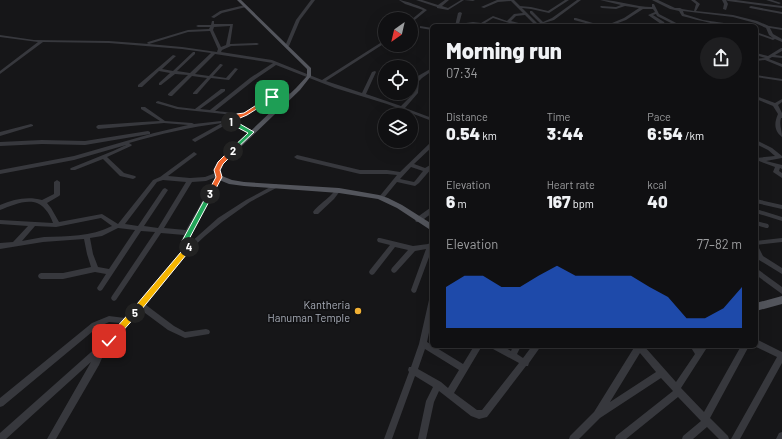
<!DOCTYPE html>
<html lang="en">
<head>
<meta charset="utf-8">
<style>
  body { margin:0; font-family:Barlow,sans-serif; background:#1e1e20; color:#f1f3f6; height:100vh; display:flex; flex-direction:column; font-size:15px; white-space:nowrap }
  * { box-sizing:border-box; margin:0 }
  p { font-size:13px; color:#9c9d9f }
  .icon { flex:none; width:22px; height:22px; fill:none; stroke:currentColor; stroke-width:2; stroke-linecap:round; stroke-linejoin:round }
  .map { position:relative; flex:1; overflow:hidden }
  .sheet { position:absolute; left:430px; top:24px; width:328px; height:324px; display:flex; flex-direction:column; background:#101012; border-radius:6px; box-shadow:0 4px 16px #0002,0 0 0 1px #303032 }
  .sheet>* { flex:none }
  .needle { width:26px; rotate:214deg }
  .tools { position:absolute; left:378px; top:12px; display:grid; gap:8px }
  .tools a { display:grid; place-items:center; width:40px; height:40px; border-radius:50%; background:#101012; box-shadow:0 4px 16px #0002,0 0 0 1px #303032; font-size:20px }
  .pin { position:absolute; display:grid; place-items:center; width:34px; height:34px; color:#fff; margin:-17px; border-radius:8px; box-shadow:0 2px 6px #0006 }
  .km { position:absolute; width:20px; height:20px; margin:-10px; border-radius:50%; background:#222; color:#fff; font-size:11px; line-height:20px; text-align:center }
  .round { display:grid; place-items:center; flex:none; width:42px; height:42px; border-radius:21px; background:#1e1e20 }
  .overview { display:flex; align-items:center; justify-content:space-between; height:68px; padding:0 16px }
  h1 { font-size:22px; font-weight:800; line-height:30px }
  .metrics { display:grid; grid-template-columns:repeat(3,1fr); gap:6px; height:68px; padding:4px 16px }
  .metrics div { display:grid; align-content:center }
  .metrics b { font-size:17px; font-weight:800 }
  .metrics small { font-size:11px; font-weight:400 }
  .metrics p { font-size:11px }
  .chart { height:112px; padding:8px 16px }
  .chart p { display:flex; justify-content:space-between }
  .chart svg { width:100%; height:72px; margin-top:4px; fill:#2563eb; opacity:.7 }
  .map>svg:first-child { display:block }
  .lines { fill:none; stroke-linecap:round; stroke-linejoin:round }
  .minor { fill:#37383d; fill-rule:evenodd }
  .major { fill:#53555c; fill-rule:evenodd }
  .split-1 { fill:#f0652b; stroke:#fff }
  .split-2 { fill:#22a559; stroke:#fff }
  .split-3 { fill:#f0652b; stroke:#fff }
  .split-4 { fill:#22a559; stroke:#fff }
  .split-5 { fill:#f5b400; stroke:#fff }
  .split-6 { fill:#f5b400; stroke:#fff }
  .poi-dot { fill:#f2b134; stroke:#111113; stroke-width:1.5 }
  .labels { text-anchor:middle; stroke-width:3; stroke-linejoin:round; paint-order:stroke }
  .poi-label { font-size:11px; fill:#a8adb8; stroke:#111113; text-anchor:end }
</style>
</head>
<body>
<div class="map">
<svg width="782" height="439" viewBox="0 0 782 439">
  <rect width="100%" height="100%" fill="#161618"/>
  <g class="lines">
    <path class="minor" d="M311 0H315L300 20 289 46 286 47 285 46 296 20Z
      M399 0C403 0 423 7 427 10L411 23V20L423 10 405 4Z
      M416 0H422L438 5 445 0H449L442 6 448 8 461 0H475L473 1 464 0 448 10 437 8V7Z
      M497 0H514L520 6 531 7 548 11 565 0H569L549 13 531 9 522 8 538 24 540 23 530 13V11H532L543 22 552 18 577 0H581L554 20 544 23V25H539L540 26H536L525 15 516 16 511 21 530 26C517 26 505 22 493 18L482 25 476 24 455 26 458 13 460 12 462 13 459 24 473 22 481 23 493 16 507 21 514 14 523 13 511 1 498 2 484 8 481 7Z
      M600 0C618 0 635 7 652 7V4H654L659 14 682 26H677L657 16 656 14 653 15 664 22 666 26H662L661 24 648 15 655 12 653 9H643L626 20 610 26H605L624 18 639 8 625 6 616 9 602 8 600 7 601 6 616 7 621 5Z
      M652 0H658L675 8H680L682 9 694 11 696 4 691 0H695L700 4 696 11 733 15 757 21 769 26 782 28V30L770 28 773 34 782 39V42L775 39 773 40 756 34V32L773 38 769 35 766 28 755 23 733 17 683 11 684 14 703 20 738 25 740 26C720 26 701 21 682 16L679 11 670 9Z
      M722 0H726L728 4 726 10 723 9 724 4Z
      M726 0H736L782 6V8L728 1Z
      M766 0H772L781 3 779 4Z
      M245 5H246V7L222 13 214 18 211 17 220 11Z
      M751 6 782 12V14L750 8 749 7Z
      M574 18H576L603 26H597L574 20Z
      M212 21H214V24H233L230 44 257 43 259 44 257 45 231 46 222 50 221 52 272 60 322 80 385 40V43L326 81 362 93 372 72 375 71 376 72 366 94 401 106 414 93 415 81 418 76 432 68V71L422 78 419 81 418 93 405 108 432 118V121L387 104 335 88 276 65 254 80 215 111C222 111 238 115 243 113 259 107 276 85 294 95L292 96 281 95 243 116 177 109 156 103V102L158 101 178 107 195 109 221 89H225V91L200 109 210 110 250 78 273 63 215 54 195 74 209 76 220 64H221L223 65 213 76 226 78 235 68 238 69 229 80 211 78 197 94H193V93L207 78 192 76 172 96H170L168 95V94L188 75 175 74 161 85H159V83L170 73 159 71 142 87H138V85L173 55 176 56 162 69 173 71 193 52H195V54L177 71 190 73 211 53 182 49 109 43 43 42 0 74V71L38 42 0 37V35L34 40 109 41 149 44 147 43 148 42 188 30 209 29 210 27H198L196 26 198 25H211ZM230 26 226 45 221 47 213 30 214 27ZM210 31 218 49 217 52 182 47 149 44 188 32Z
      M638 24 646 26H639L637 25Z
      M420 26 432 28V30L420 28Z
      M781 48H782V51L775 55 782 56V58L772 57 769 59 782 64V67L765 60 756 61V59L765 58 756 55V53L768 56Z
      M756 75 782 79V81L756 77Z
      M756 96 775 103 782 99V102L778 105 782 113V118H781C779 125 782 130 782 137 774 131 774 123 778 114L773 106 756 99Z
      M141 107H145L165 121 192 123 194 124 230 120 254 133V134H250L229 123 195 142 192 140 193 139 222 123C190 127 160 134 129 143L132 145 131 146 107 157 124 173 135 176 136 177 135 178 133 179 120 176 103 159 75 170H71L70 169 71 168 113 151 126 145 74 160 0 174V170L74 156 154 133 188 125 164 123 98 129 96 127 98 125 142 122 160 121 141 109Z
      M31 124 33 125V126L0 136V132Z
      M148 131 150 132V134L85 145 42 144 0 146V142L42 140 85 141Z
      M756 140 772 148 782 156V158L766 161 782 165V169L780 168 779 171 782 173V178L773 172 775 167 759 161 756 162V158L775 156 768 150 756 144Z
      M432 142V147L414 164 425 168 432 164V168L419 183 415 186 397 182 383 199H379L378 198 379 197 397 175 387 174H360L297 159 294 157 297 155 360 170H387L400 172 430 143ZM411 167 423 171 415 181 414 182 400 179Z
      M194 152 197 154 196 155 168 176 190 178 205 177 218 172 220 173 221 174 220 175 222 177 191 233 188 241 190 243 218 218 246 200 274 185 276 184 279 186 278 187 250 202 222 222 205 236 191 249 146 305 174 326 185 332 206 329 209 330 210 332 209 334 185 338 168 330 141 310 105 351 99 365 56 439H47L91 362 6 439H0V433L99 345 120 323 109 322 98 327 3 406 0 407V398L92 323 109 316 125 318 147 295 185 247 182 241 184 235 161 233 116 300 114 301 112 300 111 298 112 296 155 232 141 231 102 290 100 291 98 290 97 288 106 274 95 272 63 279H41L39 278 38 276 39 274 41 273H63L91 267 87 254 84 239 43 242 0 249V243L13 242 28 226 0 224V220L53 223C51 218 49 213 45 209 33 195 14 205 0 210V205C14 199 28 196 42 200L54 194V182L57 180 60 182V195L59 196 47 203 51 208 59 222 102 214 118 224 153 180 160 177ZM216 177 186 230 164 228 192 182 206 181ZM163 180 186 182 158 228 144 226 168 190 165 188 163 189 138 226 125 224 157 182ZM101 218 112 226C91 237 67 236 44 237 36 238 29 240 22 241L35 226 56 227ZM118 228 135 230 109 269 98 267 93 254 90 238 102 236Z
      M337 189 340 191 334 199 318 214H314L313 212C318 205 324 202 330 196 333 193 334 191 337 189Z
      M756 199 782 205V209L756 203Z
      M430 208H432V213L420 222H416L415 220 416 218Z
      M756 209 782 217V221L756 213Z
      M756 221 768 224 769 226 768 228H766L756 225Z
      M378 238H380L413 246 428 244 432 242V249L416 292 414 293 412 292 411 290 426 249 415 251 396 272 394 273 392 272 391 270 392 268 408 250 395 247 374 274 372 275 370 274 369 272 370 270 390 245 378 242 377 240Z
      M782 238V242L756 245 758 246 763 256 782 268V274L759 260 756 254V241Z
      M756 268 782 287V294L756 275Z
      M432 297V318L427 342 463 364 474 346H482L454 393 477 410H482L519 363 493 349 492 346H503L511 351 513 346H521L517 354 523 358 532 346H541L529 363 528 366H526L487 417 479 419 471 416 439 391 434 402 426 439H418L426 401 433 387 415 376 392 439H384L409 372 408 370 409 367H411L419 344 429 300 430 298ZM425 349 459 370 448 388 441 382 418 369Z
      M756 339 782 352V363L740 439H731L777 357 754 346H756Z
      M635 346H644L676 382 695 354 690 346H698L699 347 700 346H708L681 388 704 412 741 346H749L710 418 728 436 729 439H719L707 427 693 439H682L683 436 701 421 678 397 626 439H615L616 436 673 391 661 378 600 418 579 439H569L570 436 594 412ZM640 353 656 372 610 402Z
      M782 432V439H776L779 433Z"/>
    <path class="major" d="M237 0H241L311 68V76L300 90 223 164 220 170 222 176 232 180 244 182 339 188 379 195 388 198 402 205 432 224V231L397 208 378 199 339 193 244 186 229 184 217 179 214 170 218 162 296 88 307 76V69Z
      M782 296V304L756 311V303Z"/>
  </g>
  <path class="split-1" d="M272 95 274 98 247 115 233 121V123H229L227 120 237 114 244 113Z"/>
  <path class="split-2" d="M229 120H233L254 132 233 152H231V149L248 133 229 123Z"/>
  <path class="split-3" d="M231 149 236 151 223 164 220 170 222 177 212 196H208L207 194 216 177 214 170 218 162Z"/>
  <path class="split-4" d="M210 192 213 194 188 241 192 247 191 249H186L182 241 208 193Z"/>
  <path class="split-5" d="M189 245 191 246V249L137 315H132V310L186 246Z"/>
  <path class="split-6" d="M135 309 137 310V315L111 344H106V339L132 310Z"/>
  <circle class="poi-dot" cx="358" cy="311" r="4"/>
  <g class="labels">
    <g class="poi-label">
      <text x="350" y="309">Kantheria<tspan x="350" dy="13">Hanuman Temple</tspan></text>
    </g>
  </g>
</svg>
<div class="tools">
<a><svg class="needle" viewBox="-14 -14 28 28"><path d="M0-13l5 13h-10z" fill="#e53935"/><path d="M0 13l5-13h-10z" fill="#9c9d9f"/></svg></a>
<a><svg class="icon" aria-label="locate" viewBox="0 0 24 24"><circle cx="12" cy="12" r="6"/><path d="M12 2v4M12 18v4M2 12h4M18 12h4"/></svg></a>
<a><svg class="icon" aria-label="layers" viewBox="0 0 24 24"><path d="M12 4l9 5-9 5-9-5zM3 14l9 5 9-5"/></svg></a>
</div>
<div class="pin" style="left:272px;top:97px;background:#1e9e55"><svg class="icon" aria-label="arrive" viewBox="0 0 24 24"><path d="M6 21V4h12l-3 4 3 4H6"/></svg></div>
<div class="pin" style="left:109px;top:341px;background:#d93025"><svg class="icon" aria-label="check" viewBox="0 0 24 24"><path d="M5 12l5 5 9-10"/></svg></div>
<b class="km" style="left:231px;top:122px">1</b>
<b class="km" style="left:233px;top:151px">2</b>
<b class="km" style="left:210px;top:194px">3</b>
<b class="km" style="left:189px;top:247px">4</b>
<b class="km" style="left:135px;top:313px">5</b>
<section class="sheet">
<div class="overview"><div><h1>Morning run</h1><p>07:34</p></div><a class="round"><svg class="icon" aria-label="share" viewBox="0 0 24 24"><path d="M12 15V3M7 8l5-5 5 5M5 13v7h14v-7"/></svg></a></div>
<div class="metrics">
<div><p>Distance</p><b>0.54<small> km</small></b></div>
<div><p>Time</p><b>3:44</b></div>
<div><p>Pace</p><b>6:54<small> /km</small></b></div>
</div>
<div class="metrics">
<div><p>Elevation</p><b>6<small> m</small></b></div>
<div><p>Heart rate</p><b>167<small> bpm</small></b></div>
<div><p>kcal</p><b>40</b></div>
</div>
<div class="chart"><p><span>Elevation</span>77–82 m</p>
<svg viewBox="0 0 160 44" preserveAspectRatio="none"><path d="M0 44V19L10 12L20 12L30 19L40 19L50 12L60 6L70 12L80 12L90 12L100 12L110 19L120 25L130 38L140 38L150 32L160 19V44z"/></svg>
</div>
</section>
</div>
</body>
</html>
